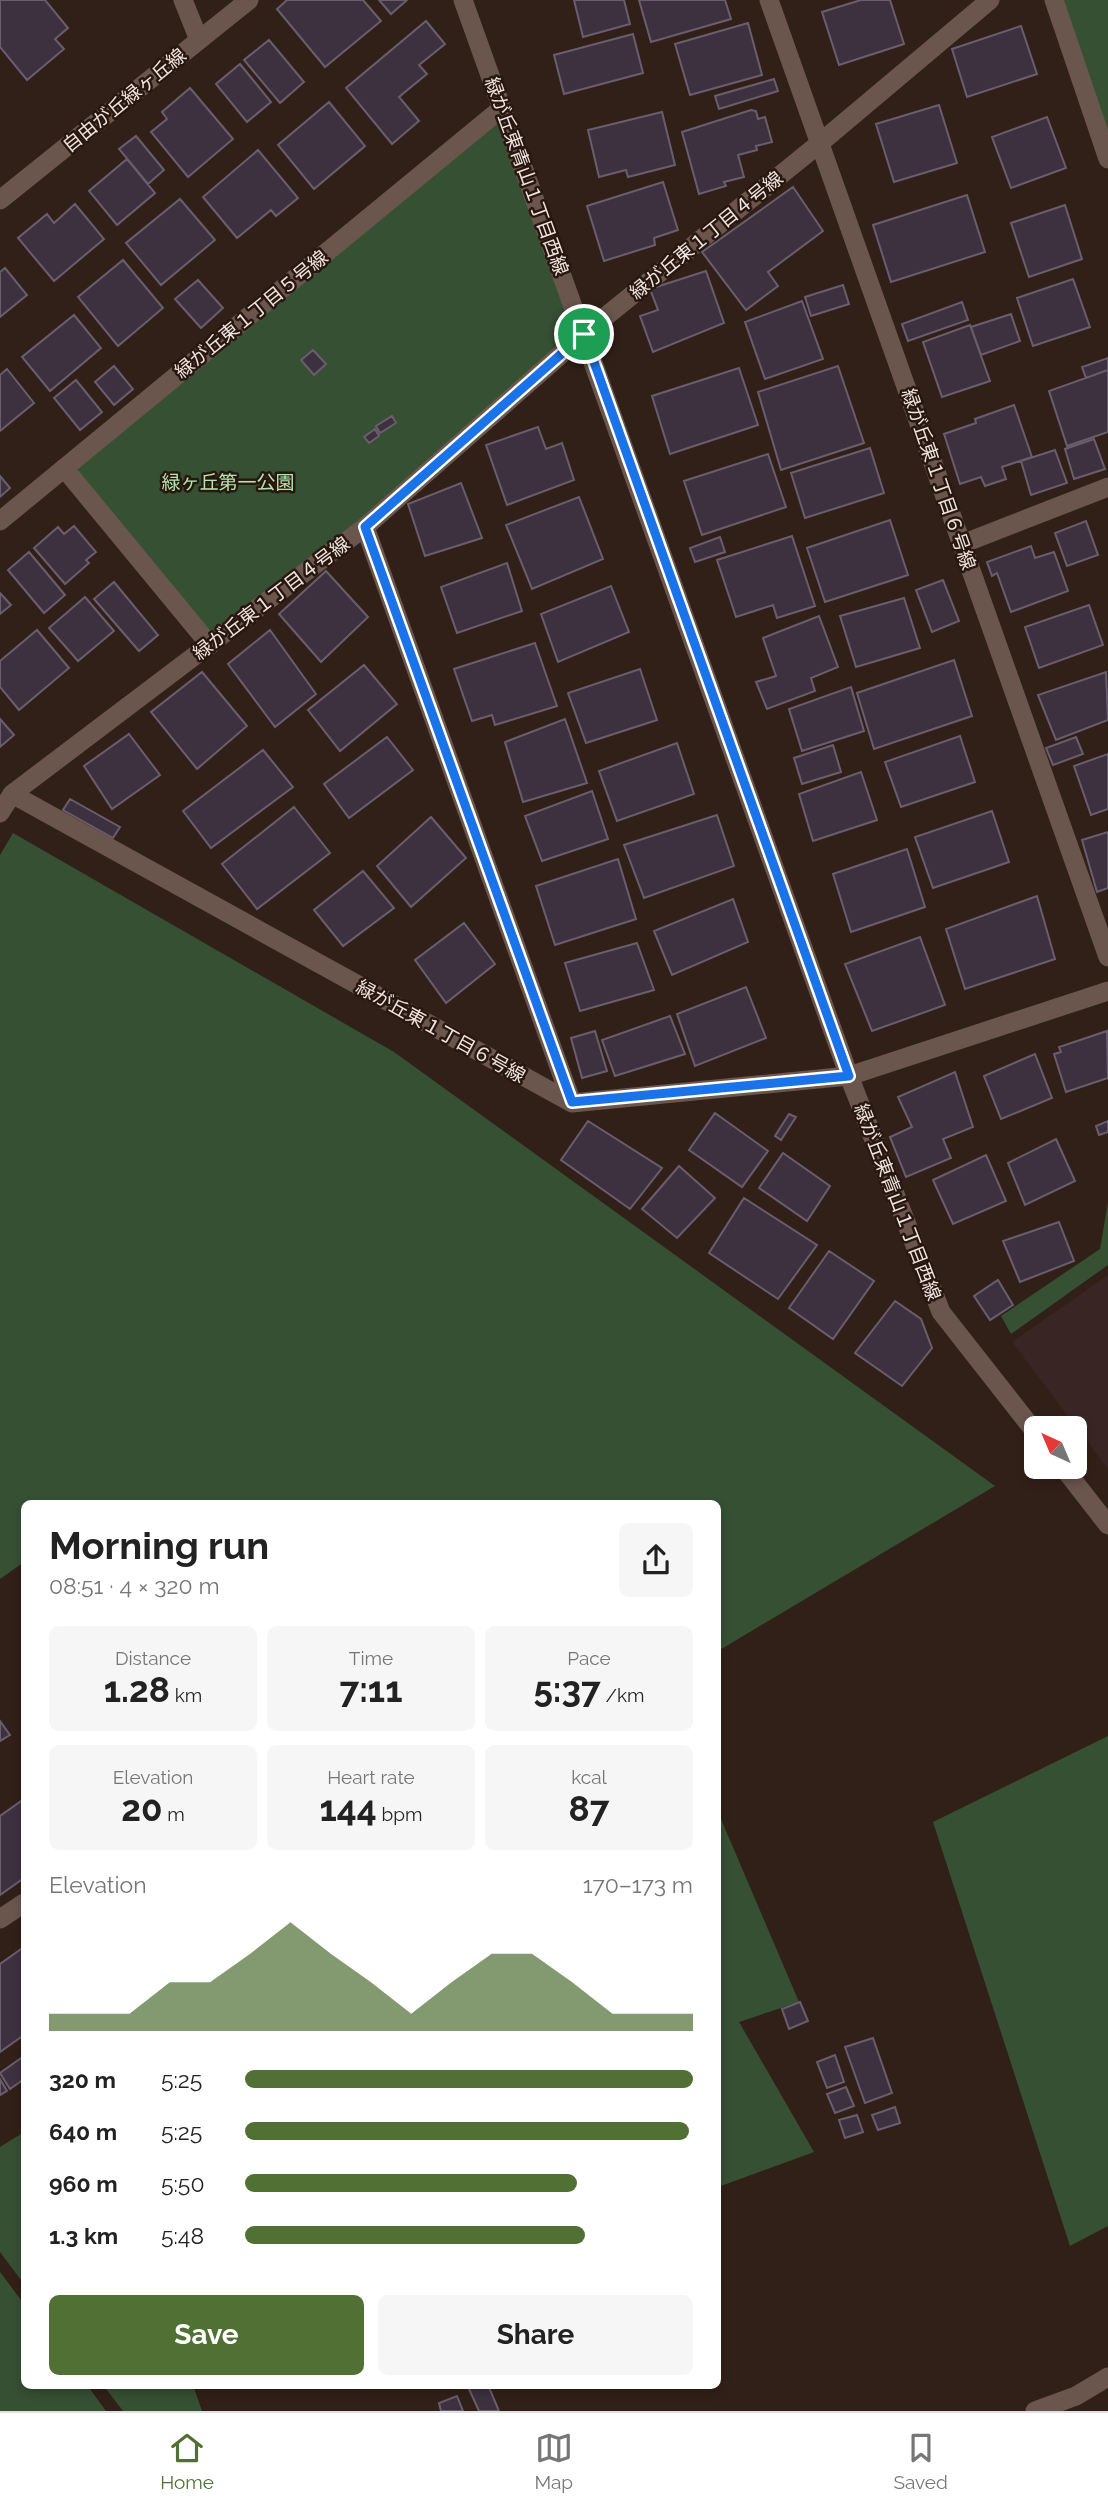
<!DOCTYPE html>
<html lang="en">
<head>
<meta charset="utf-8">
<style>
  body { margin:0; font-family:Raleway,"Noto Sans JP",sans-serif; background:#f6f6f6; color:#222; height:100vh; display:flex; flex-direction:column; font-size:26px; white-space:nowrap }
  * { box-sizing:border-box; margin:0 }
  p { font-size:23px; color:#767676 }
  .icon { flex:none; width:38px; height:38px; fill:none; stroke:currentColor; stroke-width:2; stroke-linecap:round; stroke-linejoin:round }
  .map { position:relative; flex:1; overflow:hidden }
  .sheet { position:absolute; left:21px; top:1500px; width:700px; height:889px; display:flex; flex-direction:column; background:#fff; border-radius:10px; box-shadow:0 4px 10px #0003 }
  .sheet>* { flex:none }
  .needle { width:46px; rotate:316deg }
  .controls { position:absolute; left:1024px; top:1416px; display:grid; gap:14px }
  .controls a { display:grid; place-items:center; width:63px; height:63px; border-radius:10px; background:#fff; box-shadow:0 4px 10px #0003; font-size:35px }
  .pin { position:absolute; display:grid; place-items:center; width:60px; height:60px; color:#fff; margin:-30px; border:4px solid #fff; border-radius:50%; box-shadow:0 2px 7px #0007 }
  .round { display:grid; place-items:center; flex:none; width:74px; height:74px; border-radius:10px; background:#f6f6f6 }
  .overview { display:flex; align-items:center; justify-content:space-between; height:119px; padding:0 28px }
  h1 { font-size:38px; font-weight:700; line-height:52px }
  .metrics { display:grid; grid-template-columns:repeat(3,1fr); gap:10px; height:119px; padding:7px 28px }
  .metrics div { display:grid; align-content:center; border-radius:10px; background:#f6f6f6; text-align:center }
  .metrics b { font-size:35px; font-weight:700 }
  .metrics small { font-size:19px; font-weight:400 }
  .metrics p { font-size:19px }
  .chart { height:196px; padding:14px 28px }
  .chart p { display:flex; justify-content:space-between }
  .chart svg { width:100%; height:126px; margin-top:7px; fill:#507034; opacity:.7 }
  .action { display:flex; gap:14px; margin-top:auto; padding:14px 28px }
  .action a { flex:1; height:80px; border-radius:10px; background:#507034; color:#fff; font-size:28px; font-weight:700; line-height:80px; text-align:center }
  .action a+a { background:#f6f6f6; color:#222 }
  ul { padding:0 28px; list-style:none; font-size:23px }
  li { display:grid; grid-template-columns:112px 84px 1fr; align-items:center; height:52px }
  li i { height:18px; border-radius:9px; background:#507034 }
  .menu { display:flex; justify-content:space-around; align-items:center; height:98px; border-top:2px solid #e0e0e0; background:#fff; font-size:19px; color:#767676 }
  .menu a { display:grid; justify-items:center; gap:4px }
  .menu .on { color:#507034 }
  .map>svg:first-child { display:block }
  .industrial { fill:#392624 }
  .green { fill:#365034 }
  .building { fill:#3d3140; stroke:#6a5d6e; stroke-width:2 }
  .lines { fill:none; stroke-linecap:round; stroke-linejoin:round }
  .service { stroke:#6a564d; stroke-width:19 }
  .minor { stroke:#6a564d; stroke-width:19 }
  .tertiary { stroke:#6a564d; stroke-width:19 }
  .route-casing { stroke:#fff; stroke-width:14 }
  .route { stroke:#1a73e8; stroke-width:9 }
  .labels { text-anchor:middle; stroke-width:5; stroke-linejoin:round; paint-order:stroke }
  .street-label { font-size:19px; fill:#f0e4df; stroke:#27170f }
  .park-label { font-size:19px; fill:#b1e7ad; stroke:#27170f }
</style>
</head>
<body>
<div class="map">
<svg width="1108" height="2411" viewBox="0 0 1108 2411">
  <rect width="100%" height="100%" fill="#312018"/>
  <path class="industrial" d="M1108 1275V1469L1012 1342Z"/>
  <path class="green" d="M1060 0H1108V134Z
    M502 108 584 334 210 645 64 468Z
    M13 833 394 1052 995 1486 718 1651V1503H24V1562L0 1579V855Z
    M1108 1202V1265L1011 1334 1001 1316 1100 1249Z
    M1108 1736V2226L1070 2246 933 1822Z
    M718 1812 799 2002 739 2022 814 2152 718 2187Z
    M24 2132V2284L0 2252V2147Z
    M0 2272 24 2304V2385H87L106 2411H0Z
    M103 2385H193L202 2411H123Z"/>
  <path class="building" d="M0 0H45L68 28 55 39 64 49 27 80 0 47Z
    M287 0H363L381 21 325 67 277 9Z
    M379 0H407L391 14Z
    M574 0H624L630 24 583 37Z
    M639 0H725L731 19 651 42Z
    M861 0H890L904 44 839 65 822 12Z
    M426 21 445 44 419 65 427 74 399 97 419 121 392 144 346 88Z
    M748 23 762 75 690 95 675 44Z
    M1021 26 1037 74 967 97 952 49Z
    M633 34 643 73 564 94 554 55Z
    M269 40 304 82 280 103 244 60Z
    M240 64 271 102 247 122 216 84Z
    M774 79 778 91 719 109 715 96Z
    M190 88 233 139 188 177 151 132 167 119 162 112Z
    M329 102 365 146 314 189 278 145Z
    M939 105 957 163 894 182 876 124Z
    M751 110 756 111 758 119 765 117 772 142 756 146 757 150 738 155 744 177 724 182 726 186 699 194 682 132Z
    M662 112 675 165 628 177 626 170 599 177 588 130Z
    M1047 117 1066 168 1011 188 992 137Z
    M136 136 164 170 148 184 119 149Z
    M258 150 298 198 276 216 271 210 237 238 203 197Z
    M127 159 155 193 117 225 89 191Z
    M663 182 678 230 654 238 655 245 604 261 587 206Z
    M793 187 823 231 768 272 778 286 746 310 702 252Z
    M967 195 985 252 891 282 873 225Z
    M180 199 215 240 161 285 126 243Z
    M75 204 104 239 54 281 18 238 47 214 54 223Z
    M1065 205 1082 259 1029 277 1011 223Z
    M123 260 163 308 118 346 78 297Z
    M5 268 27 295 0 317V272Z
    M706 271 724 323 653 352 640 316 658 310 650 289Z
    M1073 279 1090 327 1033 346 1017 298Z
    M198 280 223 308 201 328 175 299Z
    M843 285 849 304 811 316 805 297Z
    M802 301 823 359 765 379 745 322Z
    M962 302 968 320 908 341 902 324Z
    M1011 314 1020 341 981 355 971 327Z
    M74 315 101 348 50 391 22 357Z
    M970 325 990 381 942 397 923 342Z
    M313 350 326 364 314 375 301 360Z
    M1108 358V370L1086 378 1082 367Z
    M114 366 133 389 114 405 95 382Z
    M838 366 864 443 781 470 758 392Z
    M739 368 758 425 670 454 652 396Z
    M7 369 34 403 0 431V375Z
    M1108 370V432L1067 446 1049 391Z
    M76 380 102 412 80 430 54 398Z
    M1014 405 1032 457 1002 467 1006 479 985 486 981 477 960 484 944 434 976 423 975 419Z
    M392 416 396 423 380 433 376 426Z
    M538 427 546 449 562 443 574 480 507 505 486 445Z
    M375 429 379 436 369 443 364 437Z
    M1094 439 1105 469 1074 479 1065 449Z
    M870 448 884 493 805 518 791 473Z
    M1055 450 1067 483 1031 495 1021 461Z
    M768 454 786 507 702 535 684 481Z
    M0 476 10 488 0 497Z
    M461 483 482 538 425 556 408 504Z
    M579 497 603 559 532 589 506 525Z
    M890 520 908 575 825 602 807 548Z
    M1086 521 1098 555 1067 566 1055 533Z
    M74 526 96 552 86 560 89 563 65 584 34 548 58 527 64 534Z
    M792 536 815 606 777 618 773 605 736 617 717 560Z
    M720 537 725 552 695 562 690 548Z
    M1031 546 1035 558 1054 552 1068 591 1011 612 997 573 992 576 987 562Z
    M29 552 65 595 44 613 8 570Z
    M507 563 522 611 457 633 441 587Z
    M326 571 368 617 321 662 279 614Z
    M943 580 959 621 932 632 916 590Z
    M114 582 158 635 139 651 94 599Z
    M611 586 629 632 558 662 541 614Z
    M0 593 11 605 0 614Z
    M85 597 114 631 78 661 49 628Z
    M904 598 920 648 856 667 840 616Z
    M1089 605 1103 645 1039 668 1025 627Z
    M819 616 838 667 811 678 815 691 767 709 756 682 776 676 763 638Z
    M37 630 69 668 19 710 0 687V661Z
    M270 630 316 694 275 727 228 664Z
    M535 643 557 706 495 725 492 715 472 721 454 669Z
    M954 660 972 716 874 749 857 693Z
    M364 665 397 704 340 751 308 710Z
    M640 669 657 720 586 743 568 693Z
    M202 672 247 726 197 769 151 712Z
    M1106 672 1108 720 1056 740 1038 695Z
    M851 687 864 731 802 751 789 709Z
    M0 719 14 735 0 747Z
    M565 719 587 783 523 802 505 742Z
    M129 734 160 775 112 809 84 766Z
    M960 736 975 782 901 807 885 762Z
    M387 737 413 770 349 818 324 784Z
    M1076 737 1083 754 1053 765 1046 748Z
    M677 743 694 794 617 821 599 771Z
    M833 745 841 772 802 784 794 758Z
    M263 750 293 787 211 848 183 811Z
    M1108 754V809L1091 815 1074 766Z
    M861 772 877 820 813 841 799 794Z
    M592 791 608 839 542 861 525 816Z
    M70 799 120 827 113 838 63 810Z
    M294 807 330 853 257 909 222 864Z
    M992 811 1009 862 933 888 915 837Z
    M717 815 734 866 644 898 624 845Z
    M431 817 466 858 411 907 377 866Z
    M1108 832V888L1097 892 1082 840Z
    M907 849 925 907 851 932 833 874Z
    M618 859 636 919 555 945 536 886Z
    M363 871 394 908 343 946 314 910Z
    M1037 896 1055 959 965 989 946 929Z
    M733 899 748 942 672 975 654 931Z
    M464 923 495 964 446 1003 415 960Z
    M920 937 945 1005 872 1031 845 964Z
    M637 943 654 990 580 1011 565 963Z
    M746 987 766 1038 695 1066 677 1014Z
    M670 1016 685 1054 615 1076 602 1040Z
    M595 1031 607 1071 582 1078 571 1038Z
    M1107 1031 1108 1078 1066 1092 1054 1054 1061 1052 1059 1047Z
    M1035 1054 1052 1098 1001 1119 984 1076Z
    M955 1072 973 1127 943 1139 951 1158 906 1177 890 1137 912 1127 898 1097Z
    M715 1113 768 1151 742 1187 689 1150Z
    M789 1114 796 1117 781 1140 775 1136Z
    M588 1121 662 1168 630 1209 561 1160Z
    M1108 1121V1132L1099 1135 1096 1126Z
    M1056 1139 1075 1181 1025 1205 1008 1163Z
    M783 1153 830 1186 807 1221 759 1188Z
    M986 1155 1006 1201 953 1224 933 1180Z
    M679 1166 715 1198 677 1238 642 1209Z
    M744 1198 817 1245 778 1299 709 1253Z
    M1059 1222 1074 1261 1020 1282 1003 1241Z
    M829 1251 874 1281 833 1339 789 1308Z
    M998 1280 1013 1305 990 1320 974 1296Z
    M895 1301 921 1319 932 1348 902 1386 855 1353Z
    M0 1721 10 1735 0 1741Z
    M24 1799V1878L0 1895V1816Z
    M24 1947V2035L0 2052V1964Z
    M800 2002 808 2021 789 2029 782 2009Z
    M873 2038 892 2093 865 2103 845 2047Z
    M835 2055 844 2082 827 2088 817 2062Z
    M24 2056V2079L10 2089 0 2073Z
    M0 2079 7 2091 0 2095Z
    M846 2087 854 2106 835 2113 827 2094Z
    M895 2107 900 2123 878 2130 872 2115Z
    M857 2115 863 2132 845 2138 839 2120Z
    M478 2385H488L499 2411H479L469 2389Z
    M457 2396 463 2411H441L439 2403Z"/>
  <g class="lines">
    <path class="service" d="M0 1919 24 1903"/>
    <path class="minor" d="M183 0 199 40
      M769 0 1108 957
      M1054 0 1108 159
      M64 468 210 645
      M0 521 502 108
      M365 527 572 1103
      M962 544 1108 487
      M12 794 572 1103 849 1076 1108 991
      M0 813 12 794 365 527 584 334 820 143 990 0"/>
    <path class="tertiary" d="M463 0 849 1076 941 1312 1036 1433
      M0 200 249 0
      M1062 1466 1108 1525
      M1035 2411 1076 2396 1108 2377"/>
  </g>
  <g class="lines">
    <g class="route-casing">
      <path id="route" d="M584 334 849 1076 572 1102 365 527Z"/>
    </g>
    <use href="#route" class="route"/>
  </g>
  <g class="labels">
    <g class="street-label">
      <text transform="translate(124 100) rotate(-39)" y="7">自由が丘緑ヶ丘線</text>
      <text transform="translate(527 176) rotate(70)" y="7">緑が丘東青山１丁目西線</text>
      <text transform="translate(706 235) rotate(-39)" y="7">緑が丘東１丁目４号線</text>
      <text transform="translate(251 314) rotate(-39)" y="7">緑が丘東１丁目５号線</text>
      <text transform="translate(939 479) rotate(71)" y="7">緑が丘東１丁目６号線</text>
      <text transform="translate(271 598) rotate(-37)" y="7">緑が丘東１丁目４号線</text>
      <text transform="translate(441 1031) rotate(29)" y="7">緑が丘東１丁目６号線</text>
      <text transform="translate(898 1202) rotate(69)" y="7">緑が丘東青山１丁目西線</text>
    </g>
    <g class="park-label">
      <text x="228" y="489">緑ヶ丘第一公園</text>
    </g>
  </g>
</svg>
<div class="controls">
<a><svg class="needle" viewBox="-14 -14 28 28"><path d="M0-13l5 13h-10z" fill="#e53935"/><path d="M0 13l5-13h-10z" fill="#767676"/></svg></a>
</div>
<div class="pin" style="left:584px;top:334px;background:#1e9e55"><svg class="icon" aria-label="arrive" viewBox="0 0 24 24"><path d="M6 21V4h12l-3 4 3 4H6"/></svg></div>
<section class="sheet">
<div class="overview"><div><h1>Morning run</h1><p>08:51 · 4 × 320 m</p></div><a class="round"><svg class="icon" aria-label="share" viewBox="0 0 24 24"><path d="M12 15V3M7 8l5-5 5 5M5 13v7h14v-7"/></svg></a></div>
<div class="metrics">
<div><p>Distance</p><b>1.28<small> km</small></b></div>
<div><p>Time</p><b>7:11</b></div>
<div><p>Pace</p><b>5:37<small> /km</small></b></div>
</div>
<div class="metrics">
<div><p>Elevation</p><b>20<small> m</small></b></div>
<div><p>Heart rate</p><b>144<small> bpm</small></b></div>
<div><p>kcal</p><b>87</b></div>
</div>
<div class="chart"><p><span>Elevation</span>170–173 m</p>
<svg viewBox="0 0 160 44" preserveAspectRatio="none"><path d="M0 44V38L10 38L20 38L30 27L40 27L50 17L60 6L70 17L80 27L90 38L100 27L110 17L120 17L130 27L140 38L150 38L160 38V44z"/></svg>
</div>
<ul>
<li><b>320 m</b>5:25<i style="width:100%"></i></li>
<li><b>640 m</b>5:25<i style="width:99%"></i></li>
<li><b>960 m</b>5:50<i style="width:74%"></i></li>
<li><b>1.3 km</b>5:48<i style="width:76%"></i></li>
</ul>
<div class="action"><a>Save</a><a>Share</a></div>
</section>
</div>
<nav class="menu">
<a class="on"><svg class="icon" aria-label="home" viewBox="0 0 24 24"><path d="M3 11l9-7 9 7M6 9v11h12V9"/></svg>Home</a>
<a><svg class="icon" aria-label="map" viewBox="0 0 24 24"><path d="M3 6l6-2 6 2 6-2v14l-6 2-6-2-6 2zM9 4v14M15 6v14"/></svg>Map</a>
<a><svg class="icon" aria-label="saved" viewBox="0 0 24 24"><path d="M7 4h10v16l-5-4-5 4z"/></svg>Saved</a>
</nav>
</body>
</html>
